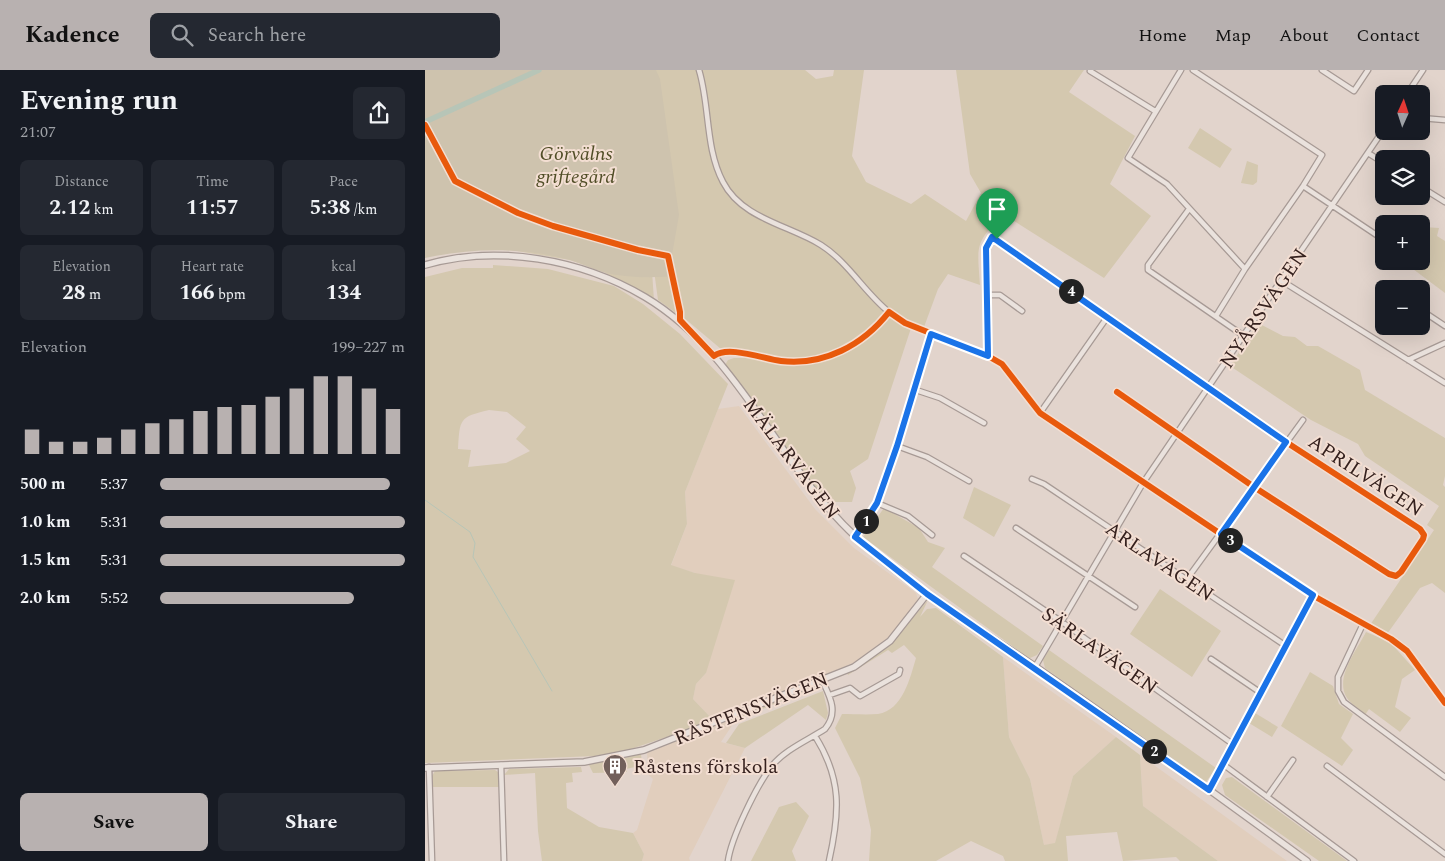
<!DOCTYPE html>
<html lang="en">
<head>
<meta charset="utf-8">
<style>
  body { margin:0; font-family:Spectral,serif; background:#242831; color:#f1f3f6; height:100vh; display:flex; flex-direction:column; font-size:19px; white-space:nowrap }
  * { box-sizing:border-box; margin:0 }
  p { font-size:16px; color:#9ea1a6 }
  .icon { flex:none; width:28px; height:28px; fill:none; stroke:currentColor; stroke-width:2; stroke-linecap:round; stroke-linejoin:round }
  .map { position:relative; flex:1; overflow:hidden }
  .side { display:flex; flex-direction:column; background:#171b24; width:425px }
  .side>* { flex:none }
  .needle { width:32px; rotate:3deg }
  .buttons { position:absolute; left:950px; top:15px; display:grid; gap:10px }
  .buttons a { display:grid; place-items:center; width:55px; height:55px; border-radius:8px; background:#171b24; box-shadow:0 5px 20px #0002; font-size:25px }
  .pin { position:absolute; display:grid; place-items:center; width:42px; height:42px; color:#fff; margin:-51px -21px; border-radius:50% 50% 50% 0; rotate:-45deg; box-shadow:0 0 5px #0007 }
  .pin .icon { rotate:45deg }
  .km { position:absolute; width:25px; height:25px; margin:-12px; border-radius:50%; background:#222; color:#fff; font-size:14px; line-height:25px; text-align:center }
  .round { display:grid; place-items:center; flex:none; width:52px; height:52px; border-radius:8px; background:#242831 }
  .headline { display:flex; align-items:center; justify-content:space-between; height:85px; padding:0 20px }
  h1 { font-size:28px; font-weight:700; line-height:38px }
  .figures { display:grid; grid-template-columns:repeat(3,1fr); gap:8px; height:85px; padding:5px 20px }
  .figures div { display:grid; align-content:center; border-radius:8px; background:#242831; text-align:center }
  .figures b { font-size:21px; font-weight:700 }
  .figures small { font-size:14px; font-weight:400 }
  .figures p { font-size:14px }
  .chart { height:140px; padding:10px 20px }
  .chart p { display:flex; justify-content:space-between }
  .chart svg { width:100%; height:90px; margin-top:5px; stroke:#b8b1b0; stroke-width:6 }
  .button { display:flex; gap:10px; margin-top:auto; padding:10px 20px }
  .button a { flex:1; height:58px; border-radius:8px; background:#b8b1b0; color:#111; font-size:20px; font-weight:700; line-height:58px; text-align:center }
  .button a+a { background:#242831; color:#f1f3f6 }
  ul { padding:0 20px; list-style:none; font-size:16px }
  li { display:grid; grid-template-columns:80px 60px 1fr; align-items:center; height:38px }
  li i { height:12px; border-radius:6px; background:#b8b1b0 }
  header { display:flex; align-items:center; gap:30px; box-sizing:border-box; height:70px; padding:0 25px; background:#b8b1b0; color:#111 }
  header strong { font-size:24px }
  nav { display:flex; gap:28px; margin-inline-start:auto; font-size:18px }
  .search { width:350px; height:45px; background:#242831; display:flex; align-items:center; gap:12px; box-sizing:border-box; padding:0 18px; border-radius:8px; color:#9ea1a6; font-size:19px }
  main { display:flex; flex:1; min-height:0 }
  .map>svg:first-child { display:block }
  .farmland { fill:#e1cebd }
  .green { fill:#d4c8af; fill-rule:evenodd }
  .cemetery { fill:#cec3ae }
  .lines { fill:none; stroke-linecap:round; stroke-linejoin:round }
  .stream { stroke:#b7c5b7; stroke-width:1 }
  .canal { stroke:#b7c5b7; stroke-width:5.5 }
  .minor-casing { stroke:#a79a95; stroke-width:7 }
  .tertiary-casing { stroke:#a79a95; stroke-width:8 }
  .minor { stroke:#eae2dd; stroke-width:4.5 }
  .tertiary { stroke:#eae2dd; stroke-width:5.5 }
  .cycleway-casing { stroke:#f3ded2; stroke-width:9 }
  .cycleway { stroke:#e8590c; stroke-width:6 }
  .route-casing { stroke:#fff; stroke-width:10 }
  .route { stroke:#1a73e8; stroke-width:6 }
  .labels { text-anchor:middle; stroke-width:4; stroke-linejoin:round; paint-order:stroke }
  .park-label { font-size:20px; font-style:italic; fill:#504d26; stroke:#f3ded2 }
  .street-label { font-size:20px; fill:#35211e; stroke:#f3ded2 }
  .poi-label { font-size:20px; fill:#35211e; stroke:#f3ded2; text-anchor:start }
</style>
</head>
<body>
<header>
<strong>Kadence</strong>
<div class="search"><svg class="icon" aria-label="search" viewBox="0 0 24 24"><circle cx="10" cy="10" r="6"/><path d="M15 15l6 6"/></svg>Search here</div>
<nav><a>Home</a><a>Map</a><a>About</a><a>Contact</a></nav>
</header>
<main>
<section class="side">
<div class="headline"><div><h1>Evening run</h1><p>21:07</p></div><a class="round"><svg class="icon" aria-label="share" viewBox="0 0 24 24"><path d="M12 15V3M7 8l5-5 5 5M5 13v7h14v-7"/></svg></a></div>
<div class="figures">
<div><p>Distance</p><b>2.12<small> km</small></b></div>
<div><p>Time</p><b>11:57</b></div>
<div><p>Pace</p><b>5:38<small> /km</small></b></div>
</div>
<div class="figures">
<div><p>Elevation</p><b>28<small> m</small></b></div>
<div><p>Heart rate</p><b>166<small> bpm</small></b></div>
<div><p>kcal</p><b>134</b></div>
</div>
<div class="chart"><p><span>Elevation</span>199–227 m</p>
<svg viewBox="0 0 160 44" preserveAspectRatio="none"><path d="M5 44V32M15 44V38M25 44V38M35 44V36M45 44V32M55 44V29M65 44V27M75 44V23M85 44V21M95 44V20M105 44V16M115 44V12M125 44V6M135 44V6M145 44V12M155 44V22"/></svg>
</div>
<ul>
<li><b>500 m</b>5:37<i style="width:94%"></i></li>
<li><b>1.0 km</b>5:31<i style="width:100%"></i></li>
<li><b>1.5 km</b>5:31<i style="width:100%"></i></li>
<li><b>2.0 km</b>5:52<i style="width:79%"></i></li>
</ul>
<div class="button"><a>Save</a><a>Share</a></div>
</section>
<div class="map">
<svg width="1020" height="791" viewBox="0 0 1020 791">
  <rect width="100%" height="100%" fill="#e2d4cc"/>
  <path class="farmland" d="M314 336 390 439 429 478 491 523 493 529 462 572 440 588 289 651 268 629 271 614 281 603 270 503 246 496 262 454 260 422 293 339Z
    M578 587 691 667 648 706 630 774 619 775 605 709 584 667Z
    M306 649 310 651 296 672 320 678 264 788 265 791H217L219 784 208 763 212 760 228 709 219 701 223 697 222 683Z
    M715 685 862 791H793L718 736Z"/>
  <path class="green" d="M144 0H380L391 9 408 6 409 0H439L427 86 441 112 486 134 500 124 541 151 556 123 545 104 531 0H659L644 22 710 66 685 114 726 146 679 208 578 144C550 174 552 174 555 215L523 204 513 219 499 257 488 252 443 389 425 401 431 418 427 432H406L394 423 302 299 300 295 303 290 309 288H320L314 280 302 281 296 279 258 247 247 185 227 201 229 231 179 202 145 190 86 180 0 122Z
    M775 58 807 79 795 98 763 78Z
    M822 91 833 95 832 112 828 115 816 113Z
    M998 157 1014 158 1012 166 1020 171V223L984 196 987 191H996V177L1002 169Z
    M228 193 245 198 252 235 251 243 233 230Z
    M68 195 123 199 189 216 218 234 255 264 303 314 260 422 262 454 246 495 270 503 310 510 281 603 271 614 268 629 289 651 203 680 170 686 0 693V207L37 198H68ZM64 340 82 342 101 357 91 369 105 381 81 393 43 397 46 380 33 379C35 349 34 347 64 340Z
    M833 253 858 266 870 267 882 276H893L935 300 940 320 1020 368V406L1018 415 1020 417V523L1007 513 995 518 962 564 945 555 1009 460 1002 455 1014 436 940 386 933 374 886 350 805 296Z
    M549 417 586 435 569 467 538 448Z
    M459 438 494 458 503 472 520 478 507 497 618 576 612 585 605 588 598 584 438 467Z
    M735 519 796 561 767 607 705 564Z
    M503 530 495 547 502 539 511 538 578 587 584 667 605 709 619 775 630 773 648 706 691 667 715 685 718 736 793 791H755L751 787 698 791 692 762 641 766 643 791H580L578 786 546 771 511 791H444L446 760 435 708 410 658 417 644C428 644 441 645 453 644 478 640 485 608 491 588L479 575 467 583 463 580 423 605 421 602 444 590 466 573Z
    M941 562 965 572 990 600 977 609 970 637 986 648 975 662 944 639 940 645C934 639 926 634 922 628 909 608 932 580 941 562Z
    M624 580 791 698 781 712 620 598 618 590Z
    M885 602 908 616 914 634 928 644 916 668 928 680 917 696 856 656Z
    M391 614 394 616 313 649 310 647Z
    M398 621 403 643 401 650 383 635 320 678 301 673 314 654Z
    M830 643 853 657 847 667 824 653Z
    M216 684 217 694 211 700 210 697 201 699 202 702 168 703 163 693 191 690Z
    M156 697 157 702 147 703 148 712 141 713 142 738 174 757 208 763 219 784 217 791H117L113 761 110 703 79 705 84 699Z
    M70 700 73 702 74 717H8L7 706 10 701Z
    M807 707 922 791H894L800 725 797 715 801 708Z
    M371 732 384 746 367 781 371 791H326L354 737Z"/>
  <path class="cemetery" d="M0 0H231L235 9 254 145 247 185 251 206C229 208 199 208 178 202 167 199 156 193 145 190 97 177 48 178 0 188Z"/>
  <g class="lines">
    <path class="stream" d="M0 430 45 462 50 473 48 487 127 621"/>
    <path class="canal" d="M2 51 114 0"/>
    <g class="minor-casing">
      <path id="minor" d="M274 0C285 36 280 78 298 112 317 149 364 155 396 175 423 192 440 223 464 242 438 275 399 296 356 291 339 289 303 275 289 286
        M756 0 703 88 742 114 820 199
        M768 0 897 85 878 116 820 199 791 246
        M897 0 929 21 943 0
        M665 1 730 41
        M982 24 998 0
        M996 48 1020 50
        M943 83 959 93
        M878 116 959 170
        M996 117 1020 132
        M764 139 723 195V200L819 266
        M857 211 1020 313
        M561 225H575L597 241
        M996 240 1020 256
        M563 286 561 179 567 167 861 372 995 459 999 465 998 469 976 502 971 506 964 504 829 417 692 322
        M983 290 1020 273
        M488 319 515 328 559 353
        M615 343 683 246
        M472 376 502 387 544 411
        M607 409 619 414 861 576
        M452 433 483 446 507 465
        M591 458 710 537
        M431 467 452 433 472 376 505 264 563 286 577 294 615 343 887 525 966 569 982 581 1020 633
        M539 486 637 552 809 675
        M762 509 878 350
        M938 554 913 607V621L919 632 1020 707
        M786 589 836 623
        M610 597 718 413 959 59
        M405 625 425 618 435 626 474 604 475 600
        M390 666C417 709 415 742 404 791
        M76 695 79 791
        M799 695 929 791
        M902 696 1020 784
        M4 697 7 791
        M784 720 887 525
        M842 727 868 690
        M303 791C306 768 332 715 346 697 359 680 383 670 400 659 414 642 405 627 397 610"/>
    </g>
    <g class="tertiary-casing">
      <path id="tertiary" d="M0 195C72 174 156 189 220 227 314 283 352 394 431 467 485 517 550 556 611 597 702 660 792 725 882 791
        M0 698 159 692 219 680 429 597 465 571 502 524"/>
    </g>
    <use href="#minor" class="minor"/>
    <use href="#tertiary" class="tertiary"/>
    <g class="cycleway-casing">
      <path id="cycleway" d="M0 55 30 111 93 143 128 156 213 180 243 186 255 242V250L289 286C303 275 339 289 356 291 399 296 438 275 464 242L480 253 563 286 577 294 615 343 887 525 966 569 982 581 1020 633
        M563 286 561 179 567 167 861 372 995 459 999 465 998 469 976 502 971 506 964 504 829 417 692 322"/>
    </g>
    <use href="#cycleway" class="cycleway"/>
  </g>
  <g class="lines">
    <g class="route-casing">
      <path id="route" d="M567 167 861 372 796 464 888 525 784 720 502 524 430 467 452 433 472 376 506 264 563 286 561 178Z"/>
    </g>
    <use href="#route" class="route"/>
  </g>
  <defs>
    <g id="building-pin" transform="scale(1.25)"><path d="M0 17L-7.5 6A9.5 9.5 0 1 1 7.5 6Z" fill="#72605b" stroke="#f3ded2"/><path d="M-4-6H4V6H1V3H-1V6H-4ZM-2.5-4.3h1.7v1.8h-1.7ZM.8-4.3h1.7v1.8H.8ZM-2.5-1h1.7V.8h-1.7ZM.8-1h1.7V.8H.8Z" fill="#fff"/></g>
  </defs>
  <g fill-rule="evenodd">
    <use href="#building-pin" x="190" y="696"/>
  </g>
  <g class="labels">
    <g class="park-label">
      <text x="151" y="90">Görvälns<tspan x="151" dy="23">griftegård</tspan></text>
    </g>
    <g class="street-label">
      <text transform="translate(838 238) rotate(-56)" y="7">NYÅRSVÄGEN</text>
      <text transform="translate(367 388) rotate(53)" y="7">MÄLARVÄGEN</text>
      <text transform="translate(941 405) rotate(33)" y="7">APRILVÄGEN</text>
      <text transform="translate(735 491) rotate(34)" y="7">ARLAVÄGEN</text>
      <text transform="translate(675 580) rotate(35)" y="7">SÄRLAVÄGEN</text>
      <text transform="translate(326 638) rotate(-22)" y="7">RÅSTENSVÄGEN</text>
    </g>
    <g class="poi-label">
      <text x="208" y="703">Råstens förskola</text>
    </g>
  </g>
</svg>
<div class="buttons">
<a><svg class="needle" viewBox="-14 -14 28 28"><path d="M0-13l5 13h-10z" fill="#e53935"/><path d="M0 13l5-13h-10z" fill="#9ea1a6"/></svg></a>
<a><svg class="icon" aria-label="layers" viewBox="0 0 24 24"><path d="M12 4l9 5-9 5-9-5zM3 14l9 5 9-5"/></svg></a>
<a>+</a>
<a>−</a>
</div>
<div class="pin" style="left:572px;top:169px;background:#1e9e55"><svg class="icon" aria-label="arrive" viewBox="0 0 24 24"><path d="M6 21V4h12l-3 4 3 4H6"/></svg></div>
<b class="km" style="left:441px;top:451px">1</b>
<b class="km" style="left:729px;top:681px">2</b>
<b class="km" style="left:805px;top:470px">3</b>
<b class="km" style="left:646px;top:221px">4</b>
</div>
</main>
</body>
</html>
